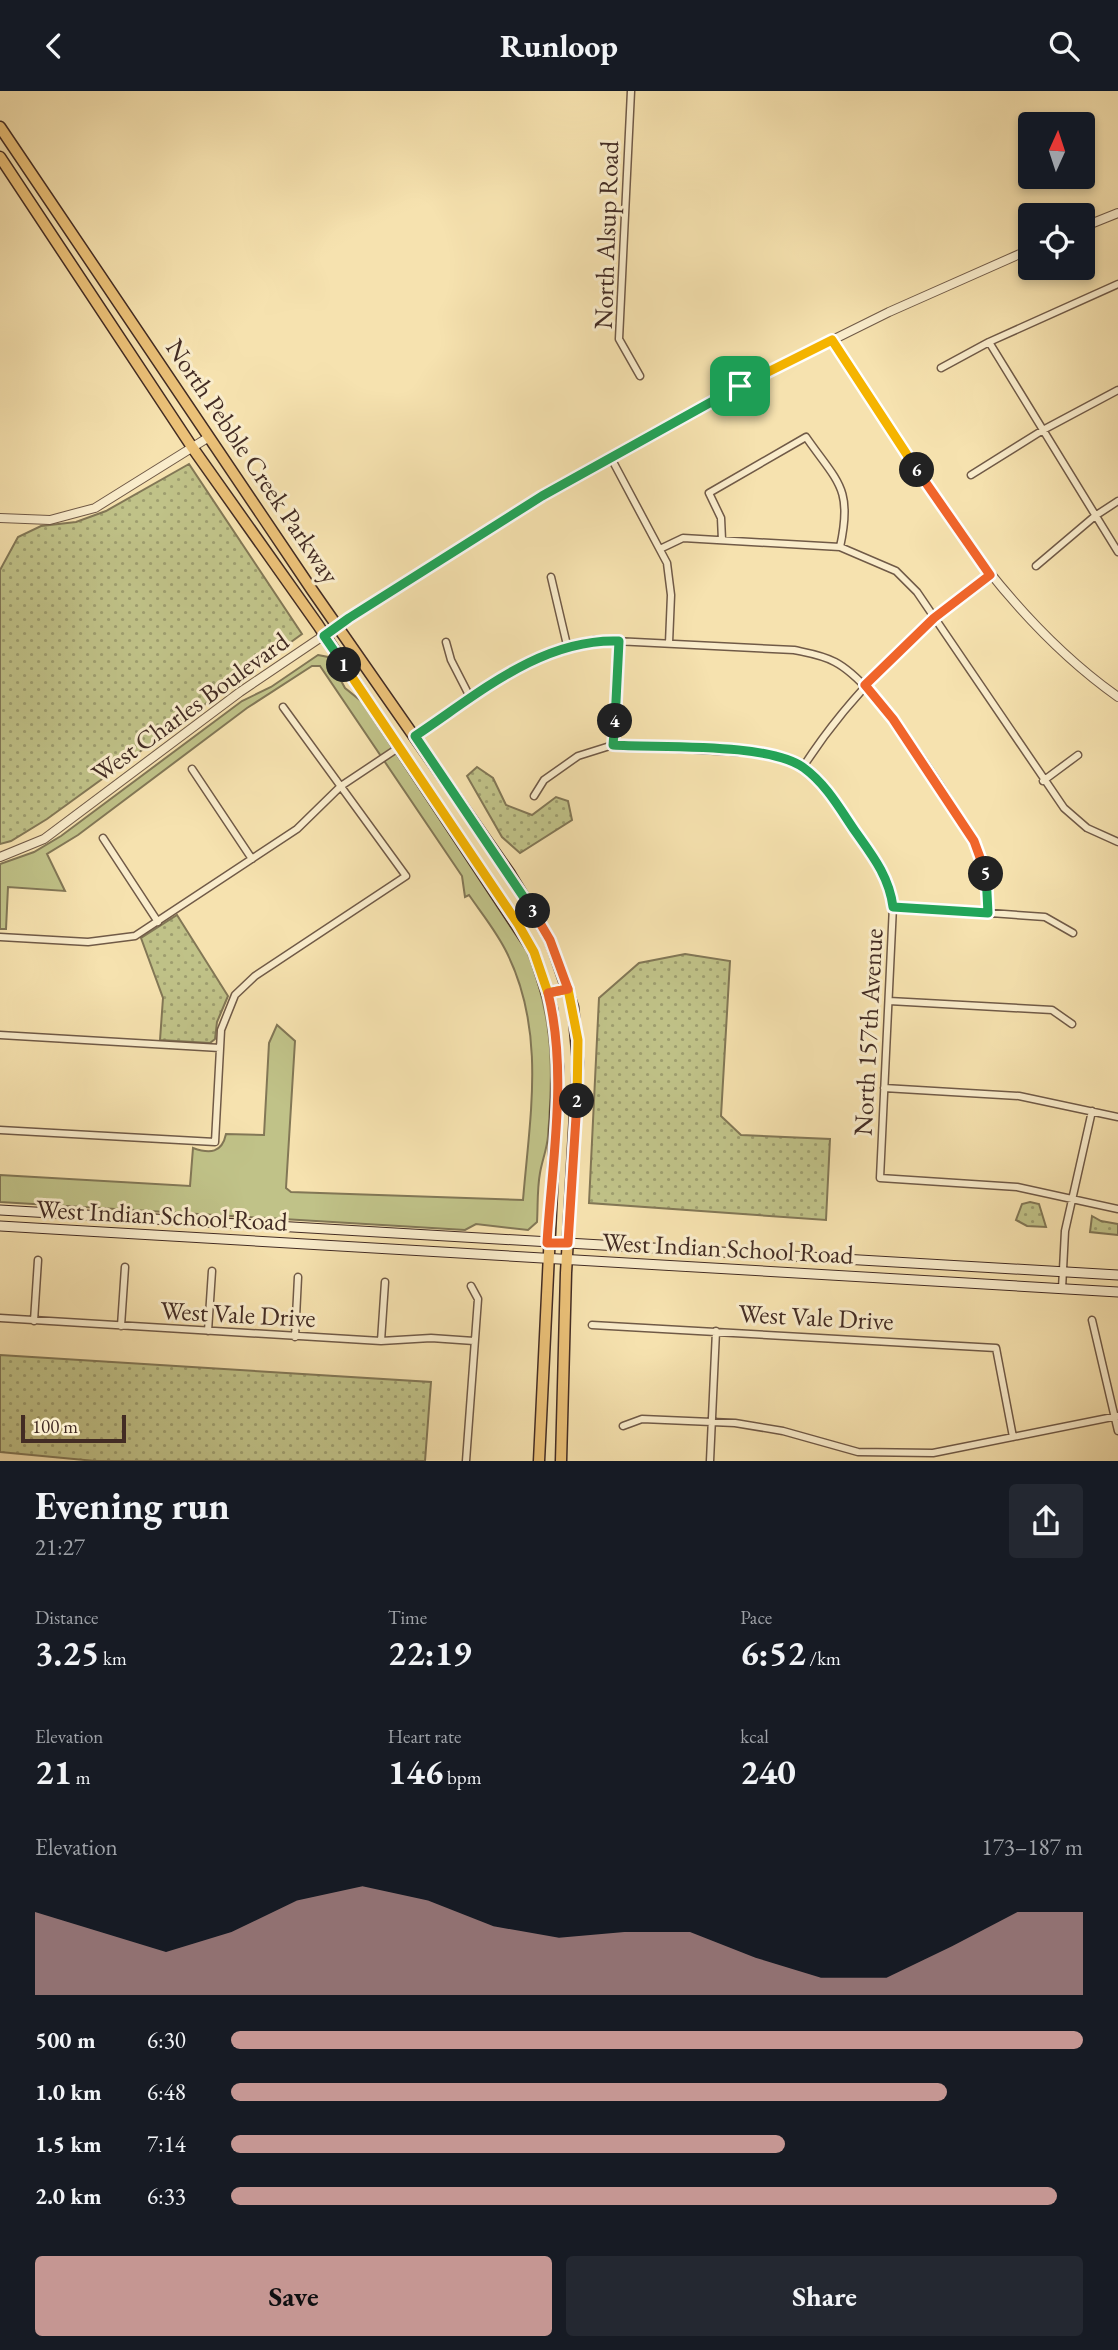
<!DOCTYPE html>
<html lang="en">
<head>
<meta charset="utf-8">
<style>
  body { margin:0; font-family:"EB Garamond",serif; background:#242831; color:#f1f3f6; height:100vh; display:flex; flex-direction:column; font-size:26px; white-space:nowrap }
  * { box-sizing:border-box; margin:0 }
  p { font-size:23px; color:#9ea1a6 }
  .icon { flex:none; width:38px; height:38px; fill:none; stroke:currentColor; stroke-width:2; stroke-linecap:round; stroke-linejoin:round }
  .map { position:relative; height:1370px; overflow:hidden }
  .details { display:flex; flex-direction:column; background:#171b24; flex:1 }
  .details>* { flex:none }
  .needle { width:46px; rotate:3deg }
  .buttons { position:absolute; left:1018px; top:21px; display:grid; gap:14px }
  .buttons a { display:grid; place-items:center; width:77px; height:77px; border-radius:7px; background:#171b24; box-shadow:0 4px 10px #0003; font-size:35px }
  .scale { position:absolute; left:21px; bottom:18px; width:105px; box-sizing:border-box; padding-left:7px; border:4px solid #432c24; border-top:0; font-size:19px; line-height:24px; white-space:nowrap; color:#432c24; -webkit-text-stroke:5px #f9eccb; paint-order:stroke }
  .pin { position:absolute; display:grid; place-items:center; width:60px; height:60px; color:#fff; margin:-30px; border-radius:14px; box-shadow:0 4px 10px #0006 }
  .km { position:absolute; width:35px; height:35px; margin:-18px; border-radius:50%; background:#222; color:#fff; font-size:19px; line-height:35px; text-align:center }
  .round { display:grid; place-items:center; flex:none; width:74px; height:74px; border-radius:7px; background:#242831 }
  .summary { display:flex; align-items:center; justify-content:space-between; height:119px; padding:0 35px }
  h1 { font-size:38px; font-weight:700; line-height:52px }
  .figures { display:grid; grid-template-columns:repeat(3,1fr); gap:10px; height:119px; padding:7px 35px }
  .figures div { display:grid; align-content:center }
  .figures b { font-size:35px; font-weight:700 }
  .figures small { font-size:19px; font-weight:400 }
  .figures p { font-size:19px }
  .chart { height:196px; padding:14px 35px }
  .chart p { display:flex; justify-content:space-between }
  .chart svg { width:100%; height:126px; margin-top:7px; fill:#c59692; opacity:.7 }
  .button { display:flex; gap:14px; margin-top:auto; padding:14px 35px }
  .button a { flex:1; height:80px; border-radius:7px; background:#c59692; color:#111; font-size:28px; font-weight:700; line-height:80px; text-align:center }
  .button a+a { background:#242831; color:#f1f3f6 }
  ul { padding:0 35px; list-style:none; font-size:23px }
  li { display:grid; grid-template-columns:112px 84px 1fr; align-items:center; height:52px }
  li i { height:18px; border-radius:9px; background:#c59692 }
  header { display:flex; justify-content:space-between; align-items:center; height:91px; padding:0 35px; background:#171b24; font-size:32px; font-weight:700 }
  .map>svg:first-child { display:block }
  .grass { fill:url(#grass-dots); stroke:#827756; stroke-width:2 }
  .garden { fill:#c0c288; stroke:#827756; stroke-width:2 }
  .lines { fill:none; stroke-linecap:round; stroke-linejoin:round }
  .minor-casing { stroke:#705a47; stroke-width:9 }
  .tertiary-casing { stroke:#705a47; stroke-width:10 }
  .secondary-casing { stroke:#432c24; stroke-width:11 }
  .primary-casing { stroke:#432c24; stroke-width:13 }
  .minor { stroke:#f9eccb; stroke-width:6 }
  .tertiary { stroke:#f9eccb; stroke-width:8 }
  .secondary { stroke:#f9eccb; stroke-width:9 }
  .primary { stroke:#ebc178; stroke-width:10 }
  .split-1-casing { stroke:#fff; stroke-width:14 }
  .split-2-casing { stroke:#fff; stroke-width:14 }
  .split-3-casing { stroke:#fff; stroke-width:14 }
  .split-4-casing { stroke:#fff; stroke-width:14 }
  .split-5-casing { stroke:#fff; stroke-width:14 }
  .split-6-casing { stroke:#fff; stroke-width:14 }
  .split-7-casing { stroke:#fff; stroke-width:14 }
  .split-1 { stroke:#22a559; stroke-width:9 }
  .split-2 { stroke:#f5b400; stroke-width:9 }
  .split-3 { stroke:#f0652b; stroke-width:9 }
  .split-4 { stroke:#22a559; stroke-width:9 }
  .split-5 { stroke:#22a559; stroke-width:9 }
  .split-6 { stroke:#f0652b; stroke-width:9 }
  .split-7 { stroke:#f5b400; stroke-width:9 }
  .labels { text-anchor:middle; stroke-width:6; stroke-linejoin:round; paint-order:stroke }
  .street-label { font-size:26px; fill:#432c24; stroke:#f9eccb }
</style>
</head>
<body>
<header><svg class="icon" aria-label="back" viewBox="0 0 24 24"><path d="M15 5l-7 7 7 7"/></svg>Runloop<svg class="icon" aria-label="search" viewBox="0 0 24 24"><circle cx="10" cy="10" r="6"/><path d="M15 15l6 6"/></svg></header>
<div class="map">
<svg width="1118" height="1370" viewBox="0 0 1118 1370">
  <defs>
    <pattern id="grass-dots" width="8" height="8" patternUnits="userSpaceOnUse" patternTransform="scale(1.75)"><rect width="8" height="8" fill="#c0c288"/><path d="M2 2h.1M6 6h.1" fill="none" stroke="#9e9e6f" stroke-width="1.8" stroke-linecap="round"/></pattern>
  </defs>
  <rect width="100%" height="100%" fill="#f6e2af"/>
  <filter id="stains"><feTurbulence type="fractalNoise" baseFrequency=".00286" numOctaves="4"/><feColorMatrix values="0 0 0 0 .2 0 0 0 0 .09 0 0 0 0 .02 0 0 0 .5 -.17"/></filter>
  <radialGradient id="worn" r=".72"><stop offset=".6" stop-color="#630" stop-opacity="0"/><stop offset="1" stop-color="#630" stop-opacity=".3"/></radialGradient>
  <path class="grass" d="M189 373 302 543 47 728 11 750 0 753V479L18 446 41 435 76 431 106 420Z
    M477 676 493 687 506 714 532 724 556 706 568 710 572 729 520 762 502 746 467 685Z
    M177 824 228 905 217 931 215 948 210 952 160 949 163 907 141 847Z
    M685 863 730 870 721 1025 741 1044 830 1048 826 1129 589 1112 599 907 639 872Z
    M1030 1111 1039 1113 1046 1136 1027 1135 1016 1129 1022 1113Z
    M1092 1125 1101 1130 1118 1133V1144L1090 1141Z
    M0 1264 431 1291 425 1370H95L0 1361Z"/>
  <path class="garden" d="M318 564 328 566 345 597 361 610 525 855C553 923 554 973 548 1045 547 1058 542 1070 540 1082 537 1098 538 1115 537 1131L528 1139 476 1133 465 1139 0 1111V1084L190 1095 193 1057C210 1063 222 1062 226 1043L264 1044 269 952 277 934 295 950 286 1097 291 1101 523 1109C530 1024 546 941 507 862 497 841 482 823 469 804L465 806 462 785 320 575H312L247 617 78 744 47 763 65 800 8 796 6 838H0V773L34 761 61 745 242 610 271 596Z"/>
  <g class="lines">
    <g class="minor-casing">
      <path id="minor" d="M631 0 619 248 640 285
        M989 251 1118 461
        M941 277 989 251 1118 193
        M610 365 667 472 671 504 669 552
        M971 384 1043 339 1118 299
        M722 449 721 427 709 402 806 346C838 392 853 397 840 456
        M662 457 683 447 840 456 896 480 917 501 1064 717 1087 737 1118 751
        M1036 475 1095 425 1118 410
        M551 486 567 554
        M446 551 451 569 471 608
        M415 645C472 607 527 562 595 549L794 559C808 562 822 564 835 571 879 594 959 719 981 765L986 782 988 823
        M613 654 619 550
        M803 676C854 597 916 542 990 484
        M192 678 252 768
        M1043 690 1078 664
        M534 705 544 689 578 665 613 654 771 663 803 676 830 703 881 778 890 795 893 815 880 1087 1017 1096 1118 1118
        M103 747 158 831
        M893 815 1045 826 1073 842
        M0 846 88 851 135 845 297 738 341 695 398 657
        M889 910 1052 919 1072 933
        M0 944 220 957
        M884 997 1019 1005 1118 1026
        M0 1039 215 1051 221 939 235 904 255 885 406 785 283 616
        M1062 1198 1065 1140 1092 1020
        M0 1227 381 1250 431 1247 474 1250
        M1092 1229 1118 1340
        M34 1230 38 1169
        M592 1234 996 1257 1013 1346
        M121 1235 125 1176
        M208 1240 212 1180
        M295 1246 298 1186
        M381 1250 385 1191
        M623 1335 642 1328 735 1332 783 1340 858 1361 933 1362 1118 1325
        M466 1370 478 1208 471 1195
        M710 1370 716 1240"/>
    </g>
    <g class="tertiary-casing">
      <path id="tertiary" d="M1083 136 1118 122
        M832 249C917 376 991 516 1118 606
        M0 427 50 429 95 417 209 346
        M0 766 44 748 240 601 394 497 542 405 770 280 889 221 1031 158"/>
    </g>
    <g class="secondary-casing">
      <path id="secondary" d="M548 902 568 898
        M0 1119 1118 1184
        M0 1135 1118 1201"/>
    </g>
    <g class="primary-casing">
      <path id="primary" d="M0 36 312 499 510 783 550 849 573 916 578 971 566 1182 561 1370
        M0 66 192 356 318 534 534 861 552 918 558 976 539 1370"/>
    </g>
    <use href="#minor" class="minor"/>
    <use href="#tertiary" class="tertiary"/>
    <use href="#secondary" class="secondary"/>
    <use href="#primary" class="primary"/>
  </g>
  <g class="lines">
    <g class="split-1-casing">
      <path id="split-1" d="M344 574 324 545 349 527 542 405 740 295"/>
    </g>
    <g class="split-2-casing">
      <path id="split-2" d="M344 574 518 833 534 861 548 902 568 898 578 949 577 1010"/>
    </g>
    <g class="split-3-casing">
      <path id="split-3" d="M533 820 550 849 568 898 548 902C568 982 552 1070 547 1152H568L577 1010"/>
    </g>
    <g class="split-4-casing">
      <path id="split-4" d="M533 820 415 645C477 604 541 547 619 550L615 630"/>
    </g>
    <g class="split-5-casing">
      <path id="split-5" d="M615 630 613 654C659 657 769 651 804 677 826 693 840 718 855 740 872 764 889 785 893 816L988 822 986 783"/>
    </g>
    <g class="split-6-casing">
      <path id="split-6" d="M917 379 990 484 934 527 865 594 893 628 974 750 986 783"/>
    </g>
    <g class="split-7-casing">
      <path id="split-7" d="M740 295 832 249 917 379"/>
    </g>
    <use href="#split-1" class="split-1"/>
    <use href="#split-2" class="split-2"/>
    <use href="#split-3" class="split-3"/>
    <use href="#split-4" class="split-4"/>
    <use href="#split-5" class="split-5"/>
    <use href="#split-6" class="split-6"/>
    <use href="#split-7" class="split-7"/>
  </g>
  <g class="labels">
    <g class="street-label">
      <text transform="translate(606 144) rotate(-88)" y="9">North Alsup Road</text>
      <text transform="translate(253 370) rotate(56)" y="9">North Pebble Creek Parkway</text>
      <text transform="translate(190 616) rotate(-36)" y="9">West Charles Boulevard</text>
      <text transform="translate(868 941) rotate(-87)" y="9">North 157th Avenue</text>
      <text transform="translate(162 1124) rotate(3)" y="9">West Indian School Road</text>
      <text transform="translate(728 1157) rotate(3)" y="9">West Indian School Road</text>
      <text transform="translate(238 1223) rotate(3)" y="9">West Vale Drive</text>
      <text transform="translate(816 1226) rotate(3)" y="9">West Vale Drive</text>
    </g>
  </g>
  <rect width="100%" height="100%" filter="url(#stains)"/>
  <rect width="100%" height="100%" fill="url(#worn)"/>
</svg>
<div class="buttons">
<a><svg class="needle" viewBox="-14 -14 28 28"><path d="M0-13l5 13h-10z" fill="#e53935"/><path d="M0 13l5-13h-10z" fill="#9ea1a6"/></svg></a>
<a><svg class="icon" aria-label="locate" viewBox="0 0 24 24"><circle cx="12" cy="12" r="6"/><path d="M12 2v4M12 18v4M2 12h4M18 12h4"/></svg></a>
</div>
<div class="scale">100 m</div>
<div class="pin" style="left:740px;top:295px;background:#1e9e55"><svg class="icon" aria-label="arrive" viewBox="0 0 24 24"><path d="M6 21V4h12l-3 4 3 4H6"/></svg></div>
<b class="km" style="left:344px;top:574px">1</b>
<b class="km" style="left:577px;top:1010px">2</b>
<b class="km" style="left:533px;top:820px">3</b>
<b class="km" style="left:615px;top:630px">4</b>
<b class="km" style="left:986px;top:783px">5</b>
<b class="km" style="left:917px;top:379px">6</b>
</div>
<section class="details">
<div class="summary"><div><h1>Evening run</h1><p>21:27</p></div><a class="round"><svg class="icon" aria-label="share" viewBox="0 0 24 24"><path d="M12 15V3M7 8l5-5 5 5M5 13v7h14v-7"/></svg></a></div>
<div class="figures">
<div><p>Distance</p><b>3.25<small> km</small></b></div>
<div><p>Time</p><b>22:19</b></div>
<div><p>Pace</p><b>6:52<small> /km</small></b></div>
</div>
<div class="figures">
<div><p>Elevation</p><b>21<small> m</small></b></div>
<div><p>Heart rate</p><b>146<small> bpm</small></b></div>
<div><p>kcal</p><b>240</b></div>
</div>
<div class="chart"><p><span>Elevation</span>173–187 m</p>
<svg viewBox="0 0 160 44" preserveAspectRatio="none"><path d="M0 44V15L10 22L20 29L30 22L40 11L50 6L60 11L70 20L80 24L90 22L100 22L110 31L120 38L130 38L140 27L150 15L160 15V44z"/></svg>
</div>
<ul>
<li><b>500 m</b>6:30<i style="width:100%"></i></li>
<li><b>1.0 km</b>6:48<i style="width:84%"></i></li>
<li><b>1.5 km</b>7:14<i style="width:65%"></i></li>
<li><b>2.0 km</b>6:33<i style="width:97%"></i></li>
</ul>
<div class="button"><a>Save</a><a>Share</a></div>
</section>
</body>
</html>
